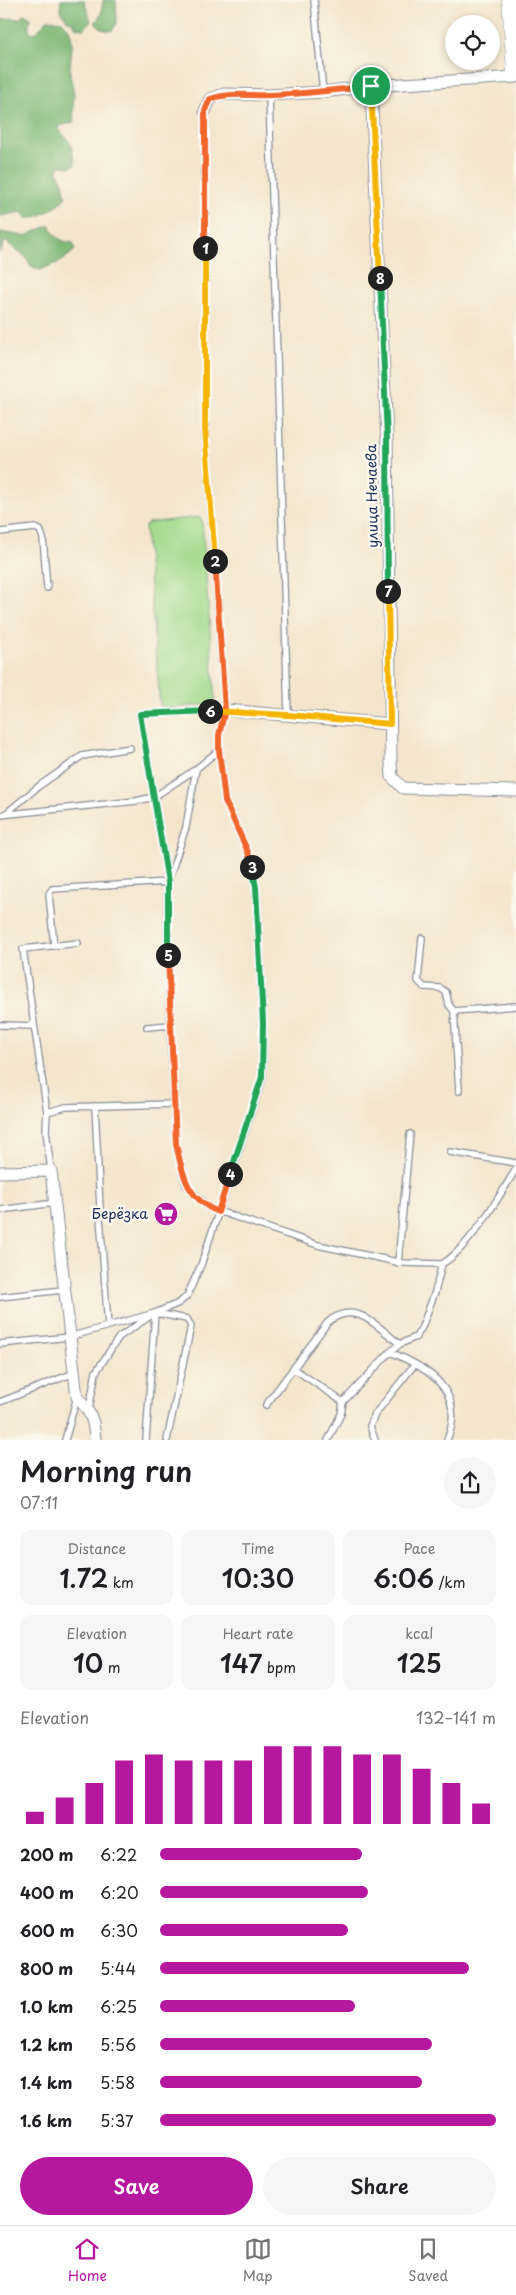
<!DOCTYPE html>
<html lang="en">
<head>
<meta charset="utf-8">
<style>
  body { margin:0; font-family:"Playpen Sans",sans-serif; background:#f6f6f6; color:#202124; height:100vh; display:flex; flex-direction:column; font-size:19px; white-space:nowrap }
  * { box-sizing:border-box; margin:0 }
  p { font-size:16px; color:#757577 }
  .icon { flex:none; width:28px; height:28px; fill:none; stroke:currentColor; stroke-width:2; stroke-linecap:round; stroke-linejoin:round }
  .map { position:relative; height:1440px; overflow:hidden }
  .side { display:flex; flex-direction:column; background:#fff; flex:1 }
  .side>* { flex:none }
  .buttons { position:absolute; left:445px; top:15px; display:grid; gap:10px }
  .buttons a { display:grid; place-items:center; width:55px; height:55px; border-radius:50%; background:#fff; box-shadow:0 2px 8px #0003; font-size:25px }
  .pin { position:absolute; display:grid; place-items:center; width:42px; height:42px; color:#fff; margin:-21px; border:2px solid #fff; border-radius:50%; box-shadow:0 1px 5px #0007 }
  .km { position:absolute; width:25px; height:25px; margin:-12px; border-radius:50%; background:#222; color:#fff; font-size:14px; line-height:25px; text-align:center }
  .round { display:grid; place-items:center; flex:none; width:52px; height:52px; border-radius:26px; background:#f6f6f6 }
  .head { display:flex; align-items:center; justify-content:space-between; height:85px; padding:0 20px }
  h1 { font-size:28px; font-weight:600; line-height:38px }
  .stats { display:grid; grid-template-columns:repeat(3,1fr); gap:8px; height:85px; padding:5px 20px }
  .stats div { display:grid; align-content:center; border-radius:12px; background:#f6f6f6; text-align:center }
  .stats b { font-size:25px; font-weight:600 }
  .stats small { font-size:14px; font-weight:400 }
  .stats p { font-size:14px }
  .chart { height:140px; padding:10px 20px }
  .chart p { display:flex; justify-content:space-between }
  .chart svg { width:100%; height:90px; margin-top:5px; stroke:#b5179e; stroke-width:6 }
  .action { display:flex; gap:10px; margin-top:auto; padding:10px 20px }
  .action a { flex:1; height:58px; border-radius:30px; background:#b5179e; color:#fff; font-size:20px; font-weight:600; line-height:58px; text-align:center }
  .action a+a { background:#f6f6f6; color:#202124 }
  ul { padding:0 20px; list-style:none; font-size:16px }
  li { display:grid; grid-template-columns:80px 60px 1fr; align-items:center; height:38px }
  li i { height:12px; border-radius:6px; background:#b5179e }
  .tab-bar { display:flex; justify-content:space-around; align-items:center; height:70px; border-top:1px solid #e0e0e0; background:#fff; font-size:14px; color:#757577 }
  .tab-bar a { display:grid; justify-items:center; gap:2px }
  .tab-bar .active { color:#b5179e }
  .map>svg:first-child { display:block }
  .green { fill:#a3da8c; stroke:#5f8475 }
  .forest { fill:#82ba78; stroke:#4e746b }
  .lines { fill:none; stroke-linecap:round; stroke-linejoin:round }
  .service-casing { stroke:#888a96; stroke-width:8 }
  .minor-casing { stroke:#888a96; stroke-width:13 }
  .primary-casing { stroke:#888a96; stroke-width:19 }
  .service { stroke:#fff; stroke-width:5.5 }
  .minor { stroke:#fff; stroke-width:11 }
  .primary { stroke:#fff; stroke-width:18 }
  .split-1-casing { stroke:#fff; stroke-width:10 }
  .split-2-casing { stroke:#fff; stroke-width:10 }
  .split-3-casing { stroke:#fff; stroke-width:10 }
  .split-4-casing { stroke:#fff; stroke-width:10 }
  .split-5-casing { stroke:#fff; stroke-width:10 }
  .split-6-casing { stroke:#fff; stroke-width:10 }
  .split-7-casing { stroke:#fff; stroke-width:10 }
  .split-8-casing { stroke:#fff; stroke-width:10 }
  .split-9-casing { stroke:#fff; stroke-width:10 }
  .split-1 { stroke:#f0652b; stroke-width:6 }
  .split-2 { stroke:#f5b400; stroke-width:6 }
  .split-3 { stroke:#f0652b; stroke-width:6 }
  .split-4 { stroke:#22a559; stroke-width:6 }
  .split-5 { stroke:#f0652b; stroke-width:6 }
  .split-6 { stroke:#22a559; stroke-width:6 }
  .split-7 { stroke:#f5b400; stroke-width:6 }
  .split-8 { stroke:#22a559; stroke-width:6 }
  .split-9 { stroke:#f5b400; stroke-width:6 }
  .labels { text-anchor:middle; stroke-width:5; stroke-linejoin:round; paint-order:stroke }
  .street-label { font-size:14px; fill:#1b2f5e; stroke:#fbf7ec }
  .poi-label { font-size:14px; fill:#1b2f5e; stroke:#fbf7ec; text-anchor:end }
</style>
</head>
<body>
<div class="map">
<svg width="516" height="1440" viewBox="0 0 516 1440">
  <rect width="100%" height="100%" fill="#fbf7ec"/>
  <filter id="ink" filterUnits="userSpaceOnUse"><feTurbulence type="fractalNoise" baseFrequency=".02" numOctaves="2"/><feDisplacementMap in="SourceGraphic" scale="10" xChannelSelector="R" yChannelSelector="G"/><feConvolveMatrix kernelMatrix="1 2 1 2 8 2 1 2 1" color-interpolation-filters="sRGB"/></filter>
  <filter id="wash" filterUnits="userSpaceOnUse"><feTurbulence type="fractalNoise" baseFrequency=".0096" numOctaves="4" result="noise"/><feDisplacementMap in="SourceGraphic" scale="20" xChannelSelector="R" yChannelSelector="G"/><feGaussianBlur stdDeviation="1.12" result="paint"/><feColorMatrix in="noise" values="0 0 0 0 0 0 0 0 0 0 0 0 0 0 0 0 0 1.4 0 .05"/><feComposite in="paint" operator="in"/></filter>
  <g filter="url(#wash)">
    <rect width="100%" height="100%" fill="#f4e6cd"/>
    <path class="green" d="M198 517 202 520 215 699 211 704 164 709 160 705 145 527 148 523Z"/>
    <path class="forest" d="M61 0H84L91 21 84 29 75 27 73 22 68 21 60 10Z
      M103 0H116L117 23 112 31 101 29 95 23 101 14Z
      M24 14 32 19 29 22V32L36 33 48 19 62 21C79 36 69 56 70 72 70 80 74 89 74 95 73 105 73 113 74 122L57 127 71 144 75 165 69 167 60 166 57 171 63 183 66 197C56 207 41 219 26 218L22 212 0 216V20L11 18 19 19Z
      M50 225C55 238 60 241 73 243L75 250 62 261 40 270 31 266 25 256 5 241 0 253V232L25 236Z"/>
  </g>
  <g filter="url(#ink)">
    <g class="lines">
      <g class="service-casing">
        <path id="service" d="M314 0 323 92
          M269 95 288 715
          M0 532 35 528 40 530 43 538 47 588
          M219 750 196 769 186 827 168 882 167 902 170 1025 176 1144 186 1185 209 1208 318 1245 402 1263 442 1264C470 1247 499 1197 516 1169
          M0 815 136 801 154 797 196 769
          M4 815 39 786 82 756 130 748
          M422 938 418 981 424 987 440 988 446 992 449 1005 454 1011 516 1006
          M54 946 49 894 52 889 168 882 140 714 225 710
          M454 1011 459 1091
          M0 1025 34 1026
          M147 1027 170 1025
          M95 1106 100 1208
          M47 1112 23 949 78 943
          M450 1152 516 1163
          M51 1171 46 1131 47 1112 66 1107 174 1104
          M0 1210 55 1203
          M100 1217 108 1326
          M398 1263 410 1134
          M0 1297 63 1290
          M155 1313 187 1319 191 1326 167 1440
          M0 1344 69 1337 155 1313 179 1303 187 1296 201 1265 263 1077V1023L256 887 248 852 225 801 219 750V735L225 710 205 428V111
          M390 1352C429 1368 467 1392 447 1440
          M293 1368 343 1402
          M0 1402 74 1373
          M266 1405 328 1322C356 1299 377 1327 400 1344
          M89 1409 96 1372 119 1337 149 1317
          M65 1440 77 1397
          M146 1440 155 1313
          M328 1440 341 1414 343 1402 390 1352 400 1344 416 1337 422 1327 435 1292 442 1264
          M375 1440 370 1426 375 1414 415 1364"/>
      </g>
      <g class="minor-casing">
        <path id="minor" d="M371 86 387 439 391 763 392 777 403 788 516 791
          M205 111 210 99 224 94 269 95 323 92 371 86 516 77
          M225 710 390 724
          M0 1172 51 1171 77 1397C91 1413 94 1419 95 1440"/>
      </g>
      <g class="primary-casing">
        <path id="primary" d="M511 0 516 73"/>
      </g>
      <use href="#service" class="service"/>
      <use href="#minor" class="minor"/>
      <use href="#primary" class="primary"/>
    </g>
  </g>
  <g class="lines" filter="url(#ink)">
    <g class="split-1-casing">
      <path id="split-1" d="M205 248V111L210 99C230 92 250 96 271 95 305 94 338 90 371 86"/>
    </g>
    <g class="split-2-casing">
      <path id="split-2" d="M205 248V428L215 561"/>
    </g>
    <g class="split-3-casing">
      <path id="split-3" d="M215 561 225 710 219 735V750L225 801 248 852 252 867"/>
    </g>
    <g class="split-4-casing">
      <path id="split-4" d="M230 1174 262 1077 263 1023 256 887 252 867"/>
    </g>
    <g class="split-5-casing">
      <path id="split-5" d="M168 955 176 1144C183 1175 186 1198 218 1212L230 1174"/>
    </g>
    <g class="split-6-casing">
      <path id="split-6" d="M168 955V882L140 714 210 711"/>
    </g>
    <g class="split-7-casing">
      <path id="split-7" d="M210 711 288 715 390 724 388 591"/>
    </g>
    <g class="split-8-casing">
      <path id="split-8" d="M380 278 387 439 388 591"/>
    </g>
    <g class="split-9-casing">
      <path id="split-9" d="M371 86 380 278"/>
    </g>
    <use href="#split-1" class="split-1"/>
    <use href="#split-2" class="split-2"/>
    <use href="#split-3" class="split-3"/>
    <use href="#split-4" class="split-4"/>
    <use href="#split-5" class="split-5"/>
    <use href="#split-6" class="split-6"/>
    <use href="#split-7" class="split-7"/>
    <use href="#split-8" class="split-8"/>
    <use href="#split-9" class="split-9"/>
  </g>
  <defs>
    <g id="supermarket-disc" transform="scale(1.25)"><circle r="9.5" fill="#b5179e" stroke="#fbf7ec"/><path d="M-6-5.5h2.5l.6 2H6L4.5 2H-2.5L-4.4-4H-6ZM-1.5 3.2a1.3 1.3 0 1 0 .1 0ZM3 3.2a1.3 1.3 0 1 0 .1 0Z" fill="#fff"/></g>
  </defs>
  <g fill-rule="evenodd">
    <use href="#supermarket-disc" x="166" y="1214"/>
  </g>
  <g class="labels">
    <g class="street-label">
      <text transform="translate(372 496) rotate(-91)" y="5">улица Нечаева</text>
    </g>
    <g class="poi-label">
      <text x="148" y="1219">Берёзка</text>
    </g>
  </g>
</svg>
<div class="buttons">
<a><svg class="icon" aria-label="locate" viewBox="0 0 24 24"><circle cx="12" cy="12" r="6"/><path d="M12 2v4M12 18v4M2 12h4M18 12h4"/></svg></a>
</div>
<div class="pin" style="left:371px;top:86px;background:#1e9e55"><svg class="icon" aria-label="arrive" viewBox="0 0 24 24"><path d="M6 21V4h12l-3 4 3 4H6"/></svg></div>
<b class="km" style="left:205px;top:248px">1</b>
<b class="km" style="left:215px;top:561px">2</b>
<b class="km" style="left:252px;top:867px">3</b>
<b class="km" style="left:230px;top:1174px">4</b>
<b class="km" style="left:168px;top:955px">5</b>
<b class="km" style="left:210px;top:711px">6</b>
<b class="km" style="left:388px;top:591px">7</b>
<b class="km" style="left:380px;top:278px">8</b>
</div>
<section class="side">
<div class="head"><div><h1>Morning run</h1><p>07:11</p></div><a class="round"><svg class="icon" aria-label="share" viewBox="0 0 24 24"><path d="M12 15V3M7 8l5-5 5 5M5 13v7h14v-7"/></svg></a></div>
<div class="stats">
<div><p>Distance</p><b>1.72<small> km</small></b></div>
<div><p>Time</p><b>10:30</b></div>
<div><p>Pace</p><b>6:06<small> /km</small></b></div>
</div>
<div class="stats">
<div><p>Elevation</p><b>10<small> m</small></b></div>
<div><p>Heart rate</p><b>147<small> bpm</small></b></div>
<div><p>kcal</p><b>125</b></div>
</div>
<div class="chart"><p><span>Elevation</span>132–141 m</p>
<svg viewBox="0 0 160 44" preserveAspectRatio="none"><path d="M5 44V38M15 44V31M25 44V24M35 44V13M45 44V10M55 44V13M65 44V13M75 44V13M85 44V6M95 44V6M105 44V6M115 44V10M125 44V10M135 44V17M145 44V24M155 44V34"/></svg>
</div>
<ul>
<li><b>200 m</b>6:22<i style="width:60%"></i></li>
<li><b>400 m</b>6:20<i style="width:62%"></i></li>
<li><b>600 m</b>6:30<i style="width:56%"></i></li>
<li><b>800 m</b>5:44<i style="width:92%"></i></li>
<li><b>1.0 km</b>6:25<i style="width:58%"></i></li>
<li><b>1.2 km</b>5:56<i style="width:81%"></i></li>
<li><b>1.4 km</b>5:58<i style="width:78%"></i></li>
<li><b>1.6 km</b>5:37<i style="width:100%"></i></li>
</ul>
<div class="action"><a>Save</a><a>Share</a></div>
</section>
<nav class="tab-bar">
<a class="active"><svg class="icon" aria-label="home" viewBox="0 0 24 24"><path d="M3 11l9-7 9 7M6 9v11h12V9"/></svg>Home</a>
<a><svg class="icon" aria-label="map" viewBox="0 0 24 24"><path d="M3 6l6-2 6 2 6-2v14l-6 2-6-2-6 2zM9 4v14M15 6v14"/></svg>Map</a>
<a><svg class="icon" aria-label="saved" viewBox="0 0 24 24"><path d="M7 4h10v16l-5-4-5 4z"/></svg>Saved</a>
</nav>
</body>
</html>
